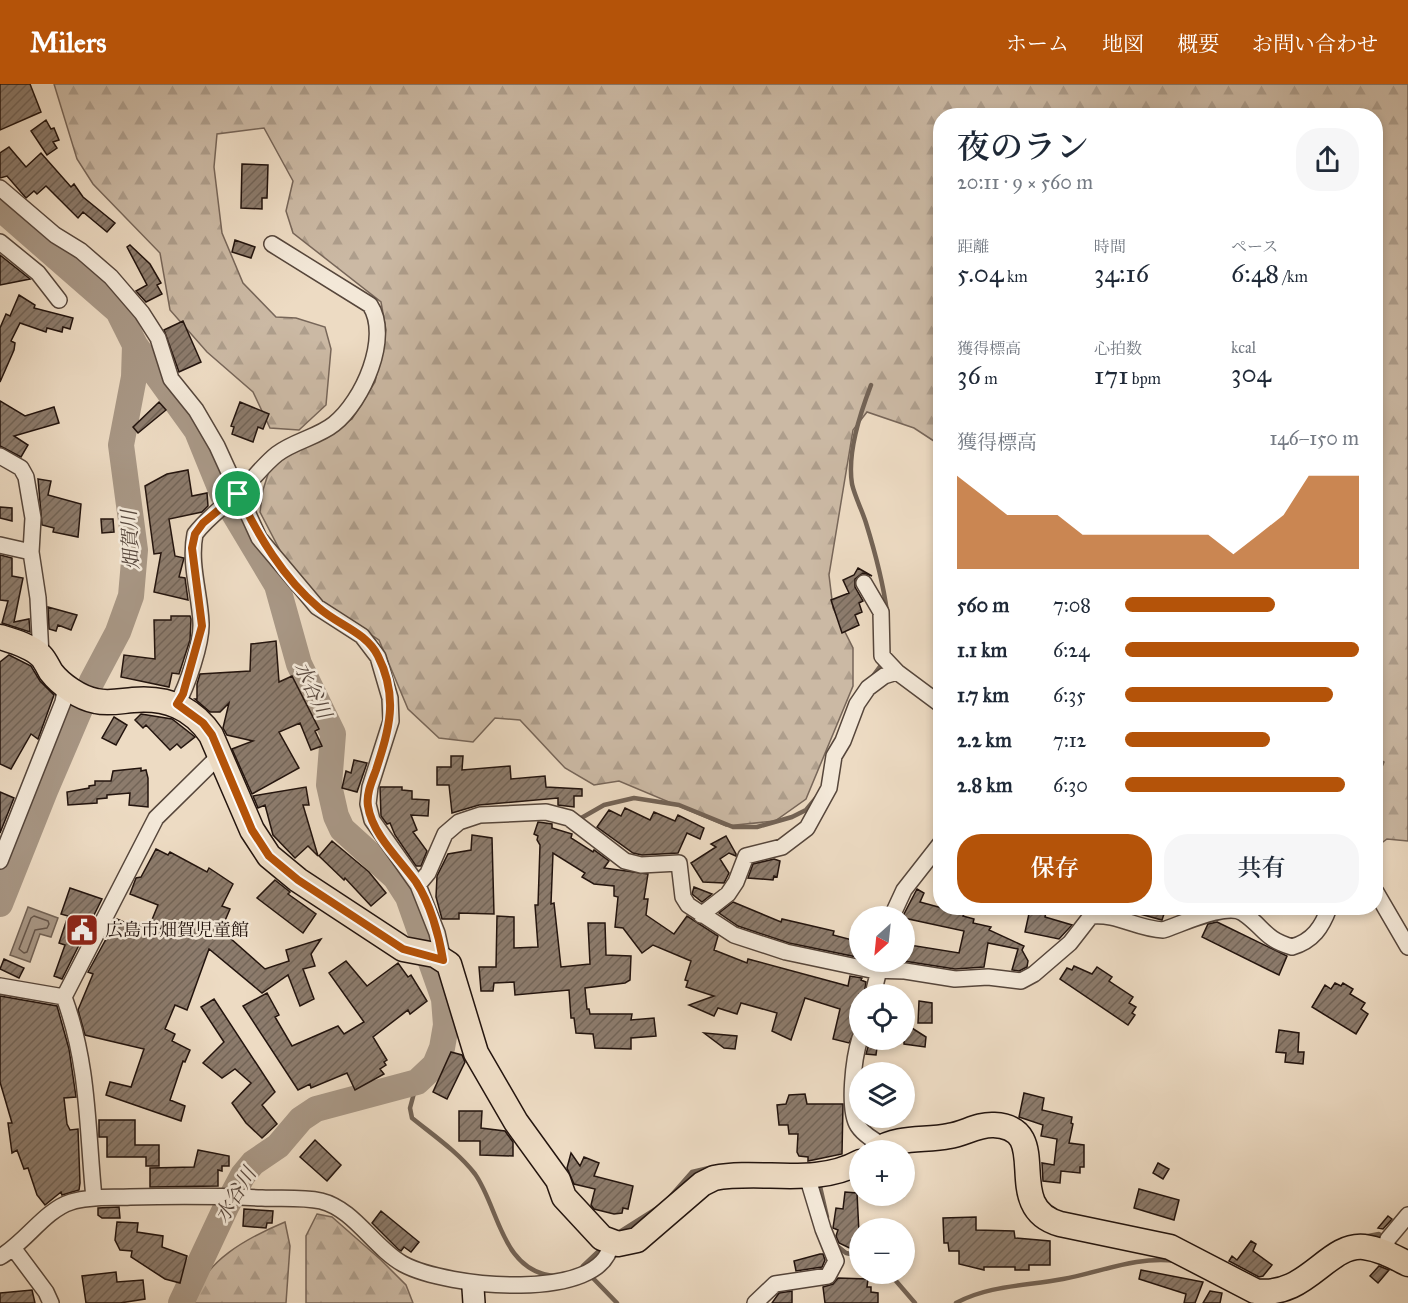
<!DOCTYPE html>
<html lang="ja">
<head>
<meta charset="utf-8">
<style>
  body { margin:0; font-family:"IM FELL Great Primer","Noto Serif JP",serif; background:#f6f6f7; color:#1f2937; height:100vh; display:flex; flex-direction:column; font-size:22px; white-space:nowrap }
  * { box-sizing:border-box; margin:0 }
  p { font-size:20px; color:#747a83 }
  .icon { flex:none; width:33px; height:33px; fill:none; stroke:currentColor; stroke-width:2; stroke-linecap:round; stroke-linejoin:round }
  .map { position:relative; flex:1; overflow:hidden }
  .drawer { position:absolute; left:933px; top:24px; width:450px; height:807px; display:flex; flex-direction:column; background:#fff; border-radius:24px; box-shadow:0 3px 9px #0003 }
  .drawer>* { flex:none }
  .needle { width:39px; rotate:207deg }
  .fabs { position:absolute; left:849px; top:822px; display:grid; gap:12px }
  .fabs a { display:grid; place-items:center; width:66px; height:66px; border-radius:50%; background:#fff; box-shadow:0 3px 9px #0003; font-size:30px }
  .pin { position:absolute; display:grid; place-items:center; width:51px; height:51px; color:#fff; margin:-26px; border:3px solid #fff; border-radius:50%; box-shadow:0 2px 6px #0007 }
  .round { display:grid; place-items:center; flex:none; width:63px; height:63px; border-radius:24px; background:#f6f6f7 }
  .summary { display:flex; align-items:center; justify-content:space-between; height:102px; padding:0 24px }
  h1 { font-size:33px; font-weight:600; line-height:45px }
  .stats { display:grid; grid-template-columns:repeat(3,1fr); gap:9px; height:102px; padding:6px 24px }
  .stats div { display:grid; align-content:center }
  .stats b { font-size:26px; font-weight:600 }
  .stats small { font-size:16px; font-weight:400 }
  .stats p { font-size:16px }
  .chart { height:168px; padding:12px 24px }
  .chart p { display:flex; justify-content:space-between }
  .chart svg { width:100%; height:108px; margin-top:6px; fill:#b45309; opacity:.7 }
  .button { display:flex; gap:12px; margin-top:auto; padding:12px 24px }
  .button a { flex:1; height:69px; border-radius:24px; background:#b45309; color:#fff; font-size:24px; font-weight:600; line-height:69px; text-align:center }
  .button a+a { background:#f6f6f7; color:#1f2937 }
  ul { padding:0 24px; list-style:none; font-size:20px }
  li { display:grid; grid-template-columns:96px 72px 1fr; align-items:center; height:45px }
  li i { height:15px; border-radius:8px; background:#b45309 }
  header { display:flex; align-items:center; gap:36px; box-sizing:border-box; height:84px; padding:0 30px; background:#b45309; color:#fff }
  header strong { font-size:28px }
  nav { display:flex; gap:33px; margin-inline-start:auto; font-size:21px }
  .map>svg:first-child { display:block }
  .forest { fill:url(#forest-firs); stroke:#776659; stroke-width:1.5 }
  .water { fill:#a89785; stroke:#736355; stroke-width:1.5 }
  .lines { fill:none; stroke-linecap:round; stroke-linejoin:round }
  .shore { stroke:#66564a; stroke-width:1.5 }
  .stream { stroke:#736355; stroke-width:4.5 }
  .river { stroke:#a89785; stroke-width:26 }
  .building { fill:url(#building-hatch); stroke:#23140e; stroke-width:1.5 }
  .street-casing { stroke:#56463b; stroke-width:18 }
  .secondary-casing { stroke:#23140e; stroke-width:24 }
  .primary-casing { stroke:#23140e; stroke-width:27 }
  .street { stroke:#f3e8d8; stroke-width:15 }
  .secondary { stroke:#f3e8d8; stroke-width:21 }
  .primary { stroke:#eddbc3; stroke-width:24 }
  .route-casing { stroke:#fff; stroke-width:12 }
  .route { stroke:#b45309; stroke-width:8 }
  .labels { text-anchor:middle; stroke-width:5; stroke-linejoin:round; paint-order:stroke }
  .poi-label { font-size:18px; fill:#23140e; stroke:#f3e8d8; text-anchor:start }
  .water-label { font-size:20px; font-style:italic; fill:#58483e; stroke:#f3e8d8 }
</style>
</head>
<body>
<header>
<strong>Milers</strong>
<nav><a>ホーム</a><a>地図</a><a>概要</a><a>お問い合わせ</a></nav>
</header>
<div class="map">
<svg width="1408" height="1219" viewBox="0 0 1408 1219">
  <defs>
    <pattern id="forest-firs" width="22" height="20" patternUnits="userSpaceOnUse" patternTransform="scale(1.5)"><rect width="22" height="20" fill="#cbb9a4"/><path d="M5 1l3.5 6h-7zM16 11l3.5 6h-7z" fill="#ae9e8c"/></pattern>
    <pattern id="building-hatch" width="6" height="6" patternUnits="userSpaceOnUse" patternTransform="scale(1.5)"><rect width="6" height="6" fill="#8c7b6c"/><path d="M-1 1l2-2M0 6l6-6M5 7l2-2" fill="none" stroke="#726457"/></pattern>
  </defs>
  <rect width="100%" height="100%" fill="#eddbc3"/>
  <filter id="stains"><feTurbulence type="fractalNoise" baseFrequency=".00333" numOctaves="4"/><feColorMatrix values="0 0 0 0 .2 0 0 0 0 .09 0 0 0 0 .02 0 0 0 .5 -.17"/></filter>
  <radialGradient id="worn" r=".72"><stop offset=".6" stop-color="#630" stop-opacity="0"/><stop offset="1" stop-color="#630" stop-opacity=".3"/></radialGradient>
  <path class="forest" d="M54 0H1408V757L1387 755 1376 763V698L1384 678 1376 673V32H940V361L914 344 867 328 853 346 829 491 833 524 853 564V602L806 715 775 737 726 742 619 697 594 701 565 684 520 636 495 634 473 658 439 654 408 625 379 556 338 529 318 521 285 476 260 428 263 406 269 387 284 373 313 359 352 335 375 298 386 246 381 218 293 149 286 127 293 97 264 44 217 50 214 83 222 149 243 199 276 233 296 234 325 243 331 265 326 321 299 346 270 344 253 308 207 268 170 226 160 169 93 100 77 75Z
    M317 1130 332 1133 381 1176 406 1201 413 1219H306V1152Z
    M285 1138 290 1162 286 1219H193C202 1177 249 1153 285 1138Z"/>
  <path class="water" d="M28 823 58 834 51 853 40 850 30 878 10 871Z"/>
  <g class="lines">
    <path class="shore" d="M34 832 48 837 49 840 47 844 35 846 27 868 24 869 19 865 31 834Z"/>
    <path class="stream" d="M871 301C860 330 847 369 852 400 855 413 862 426 866 439 875 468 883 498 887 528
      M873 592 884 577
      M576 737 604 721 634 714 679 721 733 743H757L792 733 806 726 816 714
      M412 823 418 813
      M417 998 410 1024 412 1034C433 1051 458 1068 475 1090 499 1124 501 1186 553 1192
      M819 1098 827 1133
      M670 1113 692 1088 709 1084
      M618 1149 659 1123
      M1363 1153 1379 1150 1386 1155
      M836 1161 846 1169 860 1172
      M583 1182 601 1165
      M588 1189 617 1219
      M890 1190 915 1219
      M956 1219C989 1201 1027 1202 1063 1195 1102 1188 1136 1172 1176 1177"/>
    <path class="river" d="M0 124 118 227 135 261 197 347 223 411 277 501 299 580 333 650 329 701 336 732 342 745 395 793 408 813 444 915 446 941 442 964 435 981 417 998 316 1025 301 1035 278 1062 253 1079 243 1091 226 1123 181 1219
      M0 820 45 707 92 597 118 548 131 512 135 466 121 361 134 293 135 261"/>
  </g>
  <path class="building" d="M0 0H30L41 28 0 46Z
    M46 36 51 45 54 44 59 56 53 58 57 64 47 71 31 47Z
    M9 63 26 83 41 69 71 103 74 100 83 113 115 139 107 148 83 128 78 134 46 102 37 110 34 107 26 114 7 92 0 94V69Z
    M242 80 268 81 267 114H262V125L241 124Z
    M235 156 255 163 251 174 232 168Z
    M130 161 150 180 161 199 157 201 162 210 146 218 136 207 147 201 127 163Z
    M0 171 30 195 0 201Z
    M19 211 35 221 34 224 73 234 70 245 63 243 62 248 47 244 46 248 20 239 11 257 15 259 14 266 0 298V244L6 230 10 232Z
    M183 237 201 278 179 288 164 246Z
    M0 317 25 332 54 323 59 339 14 352 28 361 21 373 0 362Z
    M159 318 166 326 138 349 133 343Z
    M240 318 269 330 263 345 258 343 253 358 232 350 234 343 231 342Z
    M188 386 192 412 207 409 208 422 202 428 169 435 175 472 184 474 179 493 185 494 188 516 154 508 161 469 154 470 145 402 167 390Z
    M38 395 51 397 48 411 81 420 78 453 53 448 54 444 42 441Z
    M0 423 12 424V437L0 434Z
    M101 435H113L114 448 102 449Z
    M0 471 12 474V492L23 494 14 538 29 535 30 548 2 539 8 517 0 516Z
    M858 484 872 492 863 489 855 495V503L863 517 859 519 862 528 855 531 859 541 842 549 831 516 849 509 843 496 854 491Z
    M48 523 77 531 71 546 58 541 56 547 49 545Z
    M171 532H190L191 535 190 556 179 590 172 589 169 603 121 593 124 571 155 575 154 536H171Z
    M276 557 279 598 292 592 319 645 315 647 322 662 311 666 300 639 279 648 299 684 252 710 232 665 253 657 227 651 223 644 229 619 220 628H210L195 615H197V600L200 590 250 587 251 560Z
    M9 571 31 582 40 597 54 611 38 655 31 650 11 685 0 680V578Z
    M141 630 172 635 195 653 181 664 177 660 170 666 146 641 143 644 135 636Z
    M114 633 127 641 116 661 102 654Z
    M451 672H463L462 686 510 682 511 695 545 692 546 703 582 705V712H574V723L558 721V714L479 721 452 729 449 701H437V683H451Z
    M354 676 367 679 357 708 342 704 346 687 351 689Z
    M141 684V687L146 686 148 694V723L129 721 130 709 107 711V714L97 715V719L68 721 67 708 89 704V702L95 701V697H111L113 687Z
    M306 703 309 721H303L318 772 308 762 295 774 273 751 265 721 258 724 253 712Z
    M380 703H402V706L412 707V715L429 716 428 732 411 731 417 746 413 748 427 767 421 782H416L395 751 390 739 387 740 381 732Z
    M0 708 14 714 0 749Z
    M625 724 650 736 654 728 675 737 678 731 704 744 700 755 687 749 678 769 642 771 633 769 597 743 609 726 621 732Z
    M538 738 552 740V744L572 750 571 754 593 768 594 766 609 777 604 784 648 790 644 815H648L646 831 674 850 687 832 718 852 714 866 747 879 748 875 848 902 850 892 862 894 861 896 866 898 864 910H859L852 933 855 934 852 944 856 945 849 959 833 955 840 925 805 914 791 956 772 947 777 929 741 919 737 930 718 924 714 932 689 921 714 912 686 903 688 897 685 896 691 877 653 861 642 869 623 844 615 843 618 813 614 812V802L594 800 582 793 585 789 553 769 551 820 554 819 561 883 590 880 588 839H605L606 871 631 872 630 896 625 899 585 904 587 925H589L590 930H632L631 936 654 934 656 952 631 954V965L595 964 593 950 576 949 574 934H571L569 906 515 911 514 898 494 899 493 907H481L479 883H496L497 832 514 833V864L538 863 535 821H538L540 761 537 756 538 752 534 750Z
    M472 751 492 754 494 830 459 829V835H442L436 813 437 792 448 770 471 766Z
    M726 752 736 770V772L729 769 720 775 729 789 724 799 703 798 691 779 716 763 711 760Z
    M332 757 369 788 386 809 371 822 345 794 344 796 319 772Z
    M156 765 168 771 170 768 207 788 209 784 233 800 222 822 230 825 221 846 265 885 289 877 286 866 321 855 311 870 315 882 303 885 314 915 300 922 288 891 262 909 209 865 187 926 175 921 165 945 175 950 172 957 190 966 185 978 183 977 170 1016 185 1022 181 1037 106 1011 110 998 131 1003 144 965 85 951 78 926 93 890 88 888 117 835 133 842 135 838 149 843 158 821 130 810 136 794 141 793Z
    M774 775 780 777 777 793 774 792 773 796 748 794 753 780Z
    M275 796 290 808 288 810 316 830 303 849 257 814Z
    M694 803 712 810 702 818 692 810Z
    M70 804 102 815 62 895 54 892 65 861 59 859 68 832 61 830Z
    M917 805 924 809 920 818 964 830 963 832 974 835 973 839 991 843 989 846 1024 862 1022 866 1028 877 1027 883 1019 887 1012 886 1018 865 988 859 984 883 955 885 904 877V867L908 868 910 861 959 869 964 847 904 834 903 832Z
    M733 818 781 838 782 835 834 847 833 851 860 858 857 873 789 859 738 842 719 829Z
    M1125 824H1166L1162 836 1125 826Z
    M1030 825 1046 828 1045 833 1072 841 1059 855 1025 848Z
    M1217 838 1287 872 1279 891 1202 853 1208 840Z
    M4 875 24 884 19 894 0 885Z
    M346 877 367 902 398 879 408 893 411 891 427 917 410 930 408 926 373 953 387 976 384 978 386 981 380 985 384 990 355 1006 347 989 311 1004 310 1000 298 1006 243 922 267 909 279 931 275 933 292 962 338 942 344 950 364 938 329 889Z
    M1074 882 1092 890 1097 883 1112 893 1109 897 1133 913 1129 919 1136 923 1132 929 1135 931 1128 941 1060 895 1067 884 1072 886Z
    M1335 899 1341 902 1343 899 1353 905 1350 910 1365 919 1361 925 1368 930 1356 950 1312 923 1325 901 1331 905Z
    M0 912 57 922 69 965 76 1013 64 1014 67 1040 70 1046 78 1045 80 1099 79 1106 62 1111 61 1108 45 1121 37 1111 28 1084 24 1085 17 1066 12 1069 8 1039H12L0 998Z
    M214 915 275 1008 262 1021 277 1040 262 1054 246 1039 232 1019 251 999 235 985 222 994 203 979 224 958 201 923Z
    M919 917 932 919V939H918Z
    M904 939 926 953 925 963 904 960Z
    M1279 946 1299 949 1298 968H1304L1303 980 1285 978 1286 969 1276 968Z
    M704 949 737 952 735 965 724 964Z
    M870 956H878L876 971 866 970Z
    M451 968 462 971 465 978 447 1015 433 1008Z
    M1024 1009 1044 1014 1042 1026 1072 1033 1071 1039 1073 1040 1069 1059 1084 1061V1083H1080V1089L1061 1087 1060 1099 1043 1097 1042 1079 1054 1081 1057 1055 1041 1052 1043 1041 1019 1033Z
    M805 1010 807 1020H843L842 1070 808 1077V1073L799 1072 797 1068 798 1050H789L788 1041H779L777 1021 786 1020 789 1011Z
    M459 1027H482L481 1044 505 1047 513 1058V1072L480 1071V1057H459Z
    M99 1036H135V1061H159V1082H146V1073H107V1053H99Z
    M315 1056 341 1081 327 1097 300 1073Z
    M198 1066 229 1072V1082H222V1087L218 1086V1102L150 1103V1084L194 1083Z
    M571 1069 580 1082 584 1073 599 1079 594 1092 633 1102 628 1125 623 1124 622 1129 614 1130 594 1125 591 1121 595 1105 574 1100 567 1084Z
    M1158 1079 1169 1085 1163 1095 1153 1089Z
    M1139 1105 1179 1116 1174 1136 1134 1124Z
    M845 1108 857 1109 860 1169 839 1159 836 1152 838 1146 833 1144 836 1124 843 1125Z
    M119 1123 120 1134H102L98 1131V1124Z
    M244 1125 273 1127 272 1139H267L266 1144 243 1142Z
    M381 1127 419 1158 411 1168 404 1163 401 1167 398 1165 372 1139Z
    M1388 1132 1392 1135 1383 1145 1378 1144Z
    M976 1133V1146L1014 1147 1015 1154 1050 1157V1181H1029V1186H1015V1183H984V1186L959 1180V1167H949L948 1159H944L943 1134Z
    M117 1138 138 1139 137 1148 163 1152 162 1163 187 1172 180 1199 165 1195 131 1173 132 1167 120 1166 115 1156Z
    M1251 1157 1256 1160 1253 1167 1272 1181 1263 1192 1259 1193 1229 1177 1232 1172 1237 1176Z
    M820 1170H823L825 1176 822 1183 796 1187 794 1177Z
    M1379 1182 1389 1186 1378 1199 1370 1192Z
    M1141 1186 1203 1198 1195 1219H1184L1186 1210 1139 1195Z
    M116 1188 117 1198 143 1196 145 1215 120 1219H86L82 1192Z
    M838 1194 868 1195 867 1203H871V1208L878 1209V1219H825L823 1203 833 1200Z
    M32 1206 35 1219H0V1209Z
    M792 1207V1219H772L779 1209Z
    M1210 1207 1222 1209 1220 1219H1203Z"/>
  <g class="lines">
    <g class="street-casing">
      <path id="street" d="M0 104 55 151 81 167 111 193 142 229 158 254 171 295 196 326 217 362 259 454 317 523 362 552 378 573 390 614 391 637 370 703 368 720 372 736 418 801 437 849 443 876
        M0 158 38 189 59 216
        M0 372 21 384 26 393 33 434 31 468 38 514 41 572
        M0 461 31 468
        M864 499 881 528 882 572 897 588 940 620
        M177 620C187 602 202 559 201 539 200 510 189 480 195 450 207 434 223 423 238 409 252 397 263 381 277 370 294 357 318 353 334 340 363 317 391 253 370 221L272 160
        M0 777 63 618 66 602
        M418 801 428 789 445 750 459 738 480 731 546 728 569 734 625 777 641 781 679 779 683 813 688 821 734 851 786 868 871 886 905 887 955 895 988 893 1021 897 1034 890 1070 859 1091 832C1117 829 1137 845 1163 846 1182 840 1227 818 1243 829 1264 843 1264 855 1292 863 1313 857 1322 843 1329 824
        M1376 808 1408 863
        M701 831 728 810 736 798 746 772 782 763 807 744 829 704 834 672 843 657 857 620 868 604 884 592 897 588
        M892 832 904 806 940 760
        M0 902 64 913
        M873 910 881 878
        M860 954C854 973 847 1025 858 1042 864 1051 875 1057 884 1062
        M94 1114C87 1044 89 981 64 913L156 734 220 671
        M14 1165 46 1208 51 1219
        M1384 1168 1388 1155 1408 1131
        M0 1173C25 1159 45 1126 71 1118 90 1112 111 1114 130 1113 174 1112 218 1112 262 1114 281 1115 302 1113 321 1117 354 1125 374 1164 403 1180 447 1204 604 1219 611 1159
        M755 1219 775 1200 828 1192 836 1177 823 1145 807 1092"/>
    </g>
    <g class="secondary-casing">
      <path id="secondary" d="M473 1204 474 1219"/>
    </g>
    <g class="primary-casing">
      <path id="primary" d="M0 553C13 557 31 562 41 572 45 576 48 583 51 588 61 601 80 614 96 617 108 620 121 617 133 616 166 613 192 623 211 651L252 746 269 772 298 796 403 865 435 871 449 880 476 969 516 1038 558 1096 564 1113 602 1154 618 1160 637 1156 702 1100 714 1094C762 1085 814 1103 860 1078
        M877 1066C899 1052 925 1057 949 1052 964 1050 978 1040 994 1041 1056 1044 999 1123 1060 1140L1170 1163 1255 1207C1307 1215 1327 1159 1364 1163 1380 1165 1394 1173 1408 1180"/>
    </g>
    <use href="#street" class="street"/>
    <use href="#secondary" class="secondary"/>
    <use href="#primary" class="primary"/>
  </g>
  <g class="lines">
    <g class="route-casing">
      <path id="route" d="M238 410C258 451 283 494 319 524 338 541 366 548 378 572 399 614 389 645 376 686 372 697 366 710 368 722 372 750 400 776 416 798 430 819 439 851 443 876L403 865 298 796 269 772 252 746 212 651 203 639 177 620 183 610 202 542 192 464 195 450 203 439Z"/>
    </g>
    <use href="#route" class="route"/>
  </g>
  <defs>
    <g id="civic-square" transform="scale(1.725)"><rect x="-9" y="-9" width="18" height="18" rx="4" fill="#8f2418" stroke="#f3e8d8"/><path d="M-.6-6.5H3V-4.5H.6V-3L4-1V1h2V6H-6V1h2V-1L-.6-3ZM-1.2 2.5V6h2.4V2.5Z" fill="#fff"/></g>
  </defs>
  <g fill-rule="evenodd">
    <use href="#civic-square" x="82" y="846"/>
  </g>
  <g class="labels">
    <g class="poi-label">
      <text x="105" y="852">広島市畑賀児童館</text>
    </g>
    <g class="water-label">
      <text transform="translate(130 456) rotate(-93)" y="7">畑賀川</text>
      <text transform="translate(313 606) rotate(65)" y="7">水谷川</text>
      <text transform="translate(235 1111) rotate(-59)" y="7">水谷川</text>
    </g>
  </g>
  <rect width="100%" height="100%" filter="url(#stains)"/>
  <rect width="100%" height="100%" fill="url(#worn)"/>
</svg>
<div class="fabs">
<a><svg class="needle" viewBox="-14 -14 28 28"><path d="M0-13l5 13h-10z" fill="#e53935"/><path d="M0 13l5-13h-10z" fill="#747a83"/></svg></a>
<a><svg class="icon" aria-label="locate" viewBox="0 0 24 24"><circle cx="12" cy="12" r="6"/><path d="M12 2v4M12 18v4M2 12h4M18 12h4"/></svg></a>
<a><svg class="icon" aria-label="layers" viewBox="0 0 24 24"><path d="M12 4l9 5-9 5-9-5zM3 14l9 5 9-5"/></svg></a>
<a>+</a>
<a>−</a>
</div>
<div class="pin" style="left:238px;top:410px;background:#1e9e55"><svg class="icon" aria-label="arrive" viewBox="0 0 24 24"><path d="M6 21V4h12l-3 4 3 4H6"/></svg></div>
<section class="drawer">
<div class="summary"><div><h1>夜のラン</h1><p>20:11 · 9 × 560 m</p></div><a class="round"><svg class="icon" aria-label="share" viewBox="0 0 24 24"><path d="M12 15V3M7 8l5-5 5 5M5 13v7h14v-7"/></svg></a></div>
<div class="stats">
<div><p>距離</p><b>5.04<small> km</small></b></div>
<div><p>時間</p><b>34:16</b></div>
<div><p>ペース</p><b>6:48<small> /km</small></b></div>
</div>
<div class="stats">
<div><p>獲得標高</p><b>36<small> m</small></b></div>
<div><p>心拍数</p><b>171<small> bpm</small></b></div>
<div><p>kcal</p><b>304</b></div>
</div>
<div class="chart"><p><span>獲得標高</span>146–150 m</p>
<svg viewBox="0 0 160 44" preserveAspectRatio="none"><path d="M0 44V6L10 14L20 22L30 22L40 22L50 30L60 30L70 30L80 30L90 30L100 30L110 38L120 30L130 22L140 6L150 6L160 6V44z"/></svg>
</div>
<ul>
<li><b>560 m</b>7:08<i style="width:64%"></i></li>
<li><b>1.1 km</b>6:24<i style="width:100%"></i></li>
<li><b>1.7 km</b>6:35<i style="width:89%"></i></li>
<li><b>2.2 km</b>7:12<i style="width:62%"></i></li>
<li><b>2.8 km</b>6:30<i style="width:94%"></i></li>
</ul>
<div class="button"><a>保存</a><a>共有</a></div>
</section>
</div>
</body>
</html>
